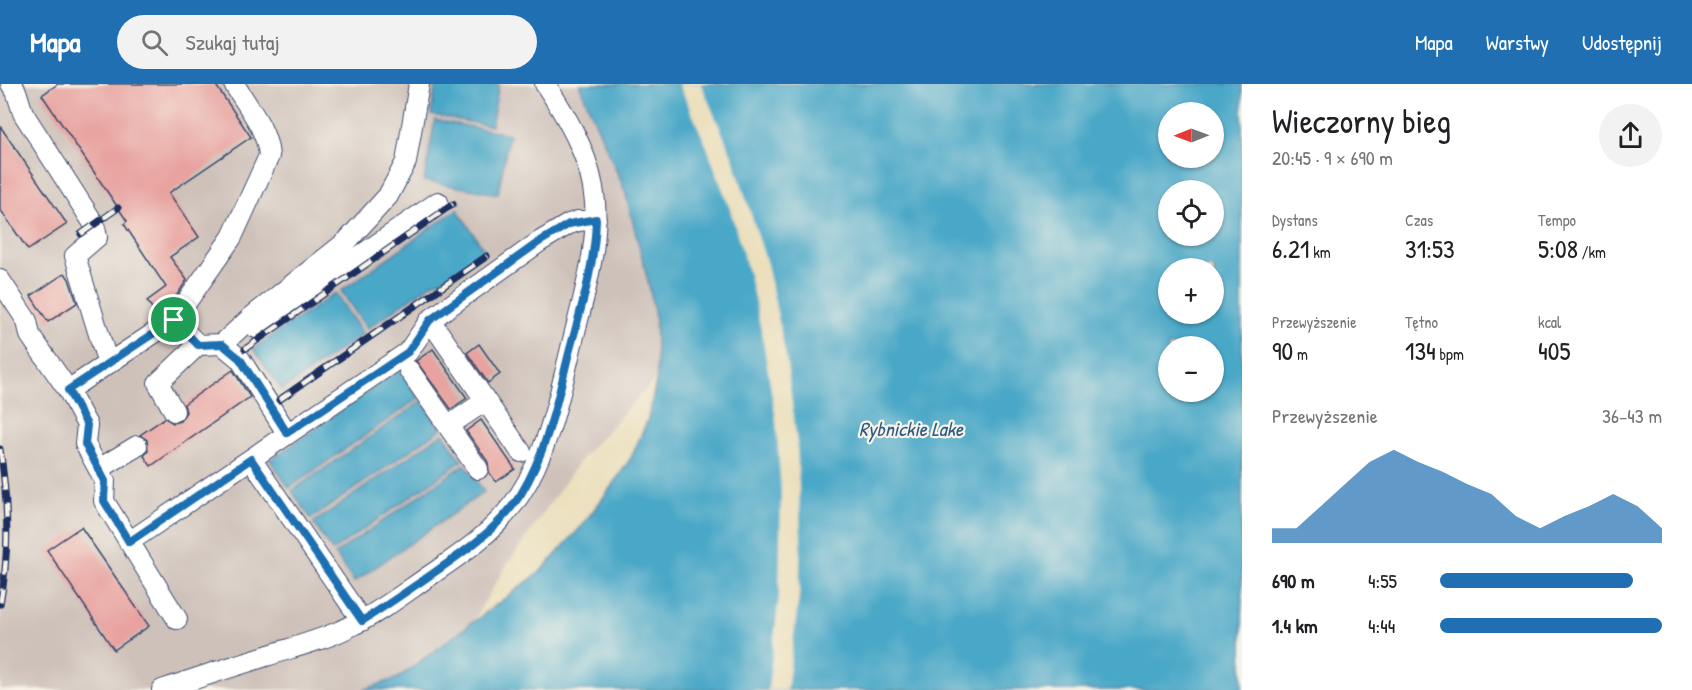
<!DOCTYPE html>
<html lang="pl">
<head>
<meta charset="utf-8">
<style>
  body { margin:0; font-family:"Patrick Hand",sans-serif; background:#f2f2f2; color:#202124; height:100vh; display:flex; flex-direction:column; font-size:22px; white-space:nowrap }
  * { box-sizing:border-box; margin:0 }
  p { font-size:20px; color:#757577 }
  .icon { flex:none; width:33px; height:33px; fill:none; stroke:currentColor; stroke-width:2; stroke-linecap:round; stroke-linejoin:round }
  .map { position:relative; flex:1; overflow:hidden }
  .panel { display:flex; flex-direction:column; background:#fff; width:450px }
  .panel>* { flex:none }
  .needle { width:39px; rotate:269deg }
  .controls { position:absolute; left:1158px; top:18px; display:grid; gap:12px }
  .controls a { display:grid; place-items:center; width:66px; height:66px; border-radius:50%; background:#fff; box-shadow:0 2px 4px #0004; font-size:30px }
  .pin { position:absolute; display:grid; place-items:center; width:51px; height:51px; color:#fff; margin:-26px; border:3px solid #fff; border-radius:50%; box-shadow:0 2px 6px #0007 }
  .round { display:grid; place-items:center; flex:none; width:63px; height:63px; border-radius:32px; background:#f2f2f2 }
  .summary { display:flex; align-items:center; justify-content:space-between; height:102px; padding:0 30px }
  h1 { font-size:33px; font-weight:600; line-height:45px }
  .stats { display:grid; grid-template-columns:repeat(3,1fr); gap:9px; height:102px; padding:6px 30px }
  .stats div { display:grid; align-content:center }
  .stats b { font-size:26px; font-weight:600 }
  .stats small { font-size:16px; font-weight:400 }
  .stats p { font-size:16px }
  .chart { height:168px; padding:12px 30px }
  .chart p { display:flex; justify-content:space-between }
  .chart svg { width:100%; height:108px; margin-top:6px; fill:#1f6fb2; opacity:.7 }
  ul { padding:0 30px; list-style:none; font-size:20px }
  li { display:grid; grid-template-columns:96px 72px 1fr; align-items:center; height:45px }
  li i { height:15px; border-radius:8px; background:#1f6fb2 }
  header { display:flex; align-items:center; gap:36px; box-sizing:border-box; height:84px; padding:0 30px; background:#1f6fb2; color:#fff }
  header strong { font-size:28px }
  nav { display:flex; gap:33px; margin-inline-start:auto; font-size:21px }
  .search { width:420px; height:54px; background:#f2f2f2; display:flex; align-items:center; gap:15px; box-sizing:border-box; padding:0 21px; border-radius:33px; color:#757577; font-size:22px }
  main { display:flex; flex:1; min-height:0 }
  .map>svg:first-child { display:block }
  .industrial { fill:#cec1ba }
  .water { fill:#48a7c7; stroke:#326b92; stroke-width:1.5; fill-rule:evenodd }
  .pier { fill:#ebdfbc }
  .building { fill:#e8a29f }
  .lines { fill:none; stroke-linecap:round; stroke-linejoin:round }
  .minor-casing { stroke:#3a496c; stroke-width:22 }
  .minor { stroke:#fff; stroke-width:20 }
  .rail-casing { stroke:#1b2f5e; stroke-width:7 }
  .rail { stroke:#f7f3e8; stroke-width:4.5; stroke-dasharray:14; stroke-linecap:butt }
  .route-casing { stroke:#fff; stroke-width:12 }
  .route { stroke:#1f6fb2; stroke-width:8 }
  .labels { text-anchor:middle; stroke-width:4.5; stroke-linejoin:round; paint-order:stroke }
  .water-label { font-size:20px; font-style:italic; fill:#2b5983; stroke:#f7f3e8 }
</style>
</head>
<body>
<header>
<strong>Mapa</strong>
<div class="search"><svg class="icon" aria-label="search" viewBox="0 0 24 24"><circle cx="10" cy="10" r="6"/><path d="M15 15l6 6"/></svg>Szukaj tutaj</div>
<nav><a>Mapa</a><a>Warstwy</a><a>Udostępnij</a></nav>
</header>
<main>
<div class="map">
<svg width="1242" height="606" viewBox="0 0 1242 606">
  <rect width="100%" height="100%" fill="#f7f3e8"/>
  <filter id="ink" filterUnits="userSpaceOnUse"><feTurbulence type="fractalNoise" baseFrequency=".0167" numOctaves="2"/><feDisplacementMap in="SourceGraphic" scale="12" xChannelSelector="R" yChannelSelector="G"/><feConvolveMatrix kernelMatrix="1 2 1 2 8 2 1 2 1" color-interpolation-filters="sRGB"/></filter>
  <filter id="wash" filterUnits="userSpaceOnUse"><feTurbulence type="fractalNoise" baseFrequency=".008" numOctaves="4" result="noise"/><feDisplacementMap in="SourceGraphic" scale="24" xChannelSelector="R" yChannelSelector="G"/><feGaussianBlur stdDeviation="1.35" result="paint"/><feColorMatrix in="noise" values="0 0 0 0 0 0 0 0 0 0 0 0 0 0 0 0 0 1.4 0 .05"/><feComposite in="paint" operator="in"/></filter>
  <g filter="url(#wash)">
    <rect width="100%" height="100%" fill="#ebdfbc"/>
    <path class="industrial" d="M0 0H579L625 107 634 142 649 201 654 234 657 293 582 374 506 482 433 604 429 606H0Z"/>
    <path class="water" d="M436 0H499L491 42 431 31Z
      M579 0H1242V606H363L398 594 540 488 580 444 606 410 631 374 648 335 657 293 655 234 649 201 625 107ZM1168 28H1214V74H1168ZM1168 106H1214V152H1168ZM1168 184H1214V230H1168ZM1168 262H1214V308H1168Z
      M435 36 509 50 498 110 424 97Z
      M457 125 485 167 440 197 434 198 367 245 341 207Z
      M335 209 363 250 282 306 253 265Z
      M400 286 419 314 289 404 270 376Z
      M422 317 441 345 311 435 292 407Z
      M443 349 462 377 332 467 313 439Z
      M465 380 484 408 354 498 335 470Z"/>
    <path class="pier" d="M679 0H701L733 74 767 180 786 273 797 359 801 454 799 511 787 606H768L779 512 781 408 776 336 762 250 749 191 730 125 707 63Z"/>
    <g id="blocks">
      <path class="building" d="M58 0H215L251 53 169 109 199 153 170 173 187 196 177 211 154 227 147 217 166 203 124 140 127 137 42 11Z
        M0 42 67 140 28 166 0 125Z
        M65 189 69 195 77 219 48 238 31 212Z
        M479 260 500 290 488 299 467 269Z
        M433 265 467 314 451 325 416 277Z
        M233 286 250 313 151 382 144 372 148 367 147 356 140 351 165 334 173 339 180 337 186 328 184 320Z
        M481 336 515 385 496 398 489 388 488 378 466 347Z
        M81 443 149 542 114 566 47 466Z"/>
    </g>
  </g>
  <g filter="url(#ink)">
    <use href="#blocks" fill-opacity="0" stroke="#3a496c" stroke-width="1.5"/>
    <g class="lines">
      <g class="minor-casing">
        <path id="minor" d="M11 0 16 7 23 29 94 140 97 153 75 172 108 280
          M0 196 27 237 30 251 68 306 87 341 85 360 105 397 104 417 177 535
          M174 236 198 261 222 260 240 275 287 349
          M430 236 521 368
          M256 244 438 118
          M222 260 254 231 347 157 388 112 406 78 419 0
          M409 286 478 385
          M68 306 174 236 232 153 269 72C267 45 248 23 234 0
          M174 327 158 299 198 261
          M448 342 485 317
          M251 375 362 537
          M99 385 137 362
          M129 458 408 268 430 236 539 158 569 140 578 137 596 135
          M162 606C196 594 231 583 266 572 294 563 324 556 351 542 381 528 408 506 435 488 466 467 498 444 519 412 552 362 562 297 577 240 604 135 608 94 545 0"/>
      </g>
      <use href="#minor" class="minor"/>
      <g class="rail-casing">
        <path id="rail" d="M81 150 118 124
          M245 265 453 120
          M279 316 487 172
          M0 365C8 416 10 470 0 520"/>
      </g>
      <use href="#rail" class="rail"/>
    </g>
  </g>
  <g class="lines" filter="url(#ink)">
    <g class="route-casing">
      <path id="route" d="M596 135C595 181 581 224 569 269 557 317 547 367 521 410 497 448 455 474 419 499 400 512 381 525 362 537L251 375 129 458 104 417 105 397 85 360 87 341 68 306 174 236 198 261 222 260 240 275 287 349 408 268 430 236 539 158 569 140Z"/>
    </g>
    <use href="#route" class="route"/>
  </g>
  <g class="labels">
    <g class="water-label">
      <text x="911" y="352">Rybnickie Lake</text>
    </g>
  </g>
</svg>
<div class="controls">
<a><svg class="needle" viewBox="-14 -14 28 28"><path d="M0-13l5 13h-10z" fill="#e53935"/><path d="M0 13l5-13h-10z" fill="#757577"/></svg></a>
<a><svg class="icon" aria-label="locate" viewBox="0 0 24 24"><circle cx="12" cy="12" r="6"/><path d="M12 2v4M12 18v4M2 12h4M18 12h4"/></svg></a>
<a>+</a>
<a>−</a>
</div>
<div class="pin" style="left:174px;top:236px;background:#1e9e55"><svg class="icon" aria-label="arrive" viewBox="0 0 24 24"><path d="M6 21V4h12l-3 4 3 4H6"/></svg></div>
</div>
<section class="panel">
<div class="summary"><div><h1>Wieczorny bieg</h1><p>20:45 · 9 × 690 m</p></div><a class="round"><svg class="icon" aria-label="share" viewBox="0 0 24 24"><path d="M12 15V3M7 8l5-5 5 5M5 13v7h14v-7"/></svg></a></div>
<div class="stats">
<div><p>Dystans</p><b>6.21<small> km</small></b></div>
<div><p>Czas</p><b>31:53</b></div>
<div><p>Tempo</p><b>5:08<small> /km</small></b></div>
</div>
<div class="stats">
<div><p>Przewyższenie</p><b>90<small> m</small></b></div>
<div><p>Tętno</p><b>134<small> bpm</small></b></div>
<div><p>kcal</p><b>405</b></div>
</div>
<div class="chart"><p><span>Przewyższenie</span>36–43 m</p>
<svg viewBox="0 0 160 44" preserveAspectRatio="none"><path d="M0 44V38L10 38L20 29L30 20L40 11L50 6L60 11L70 15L80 20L90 24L100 33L110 38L120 33L130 29L140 24L150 29L160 38V44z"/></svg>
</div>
<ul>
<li><b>690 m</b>4:55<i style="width:87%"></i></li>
<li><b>1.4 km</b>4:44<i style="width:100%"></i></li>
</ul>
</section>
</main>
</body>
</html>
